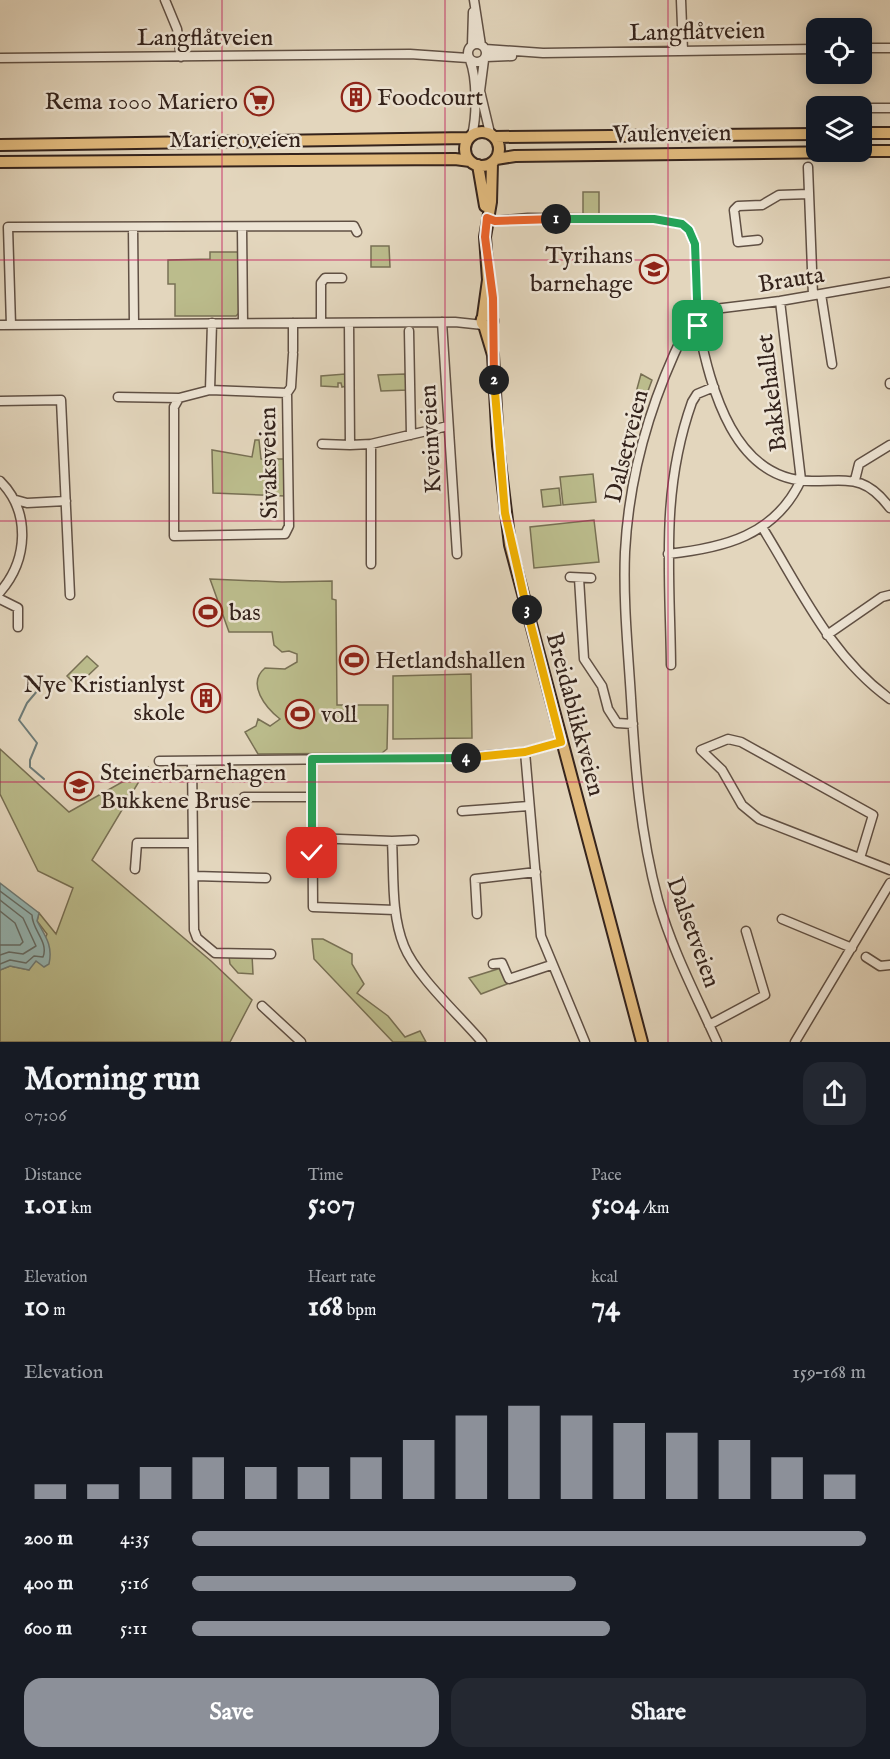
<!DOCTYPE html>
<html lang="en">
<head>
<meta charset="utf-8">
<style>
  body { margin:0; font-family:"IM FELL English",serif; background:#242831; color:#f1f3f6; height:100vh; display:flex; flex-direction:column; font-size:22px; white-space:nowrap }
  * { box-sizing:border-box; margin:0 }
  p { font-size:20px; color:#9ea1a6 }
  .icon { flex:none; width:33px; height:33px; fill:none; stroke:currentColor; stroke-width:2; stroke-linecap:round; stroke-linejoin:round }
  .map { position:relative; height:1042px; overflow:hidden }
  .details { display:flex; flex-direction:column; background:#171b24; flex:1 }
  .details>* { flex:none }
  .fabs { position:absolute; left:806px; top:18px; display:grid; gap:12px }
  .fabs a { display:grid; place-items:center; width:66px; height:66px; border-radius:12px; background:#171b24; box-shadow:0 3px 15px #0003; font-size:30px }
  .pin { position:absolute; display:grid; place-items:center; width:51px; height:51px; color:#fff; margin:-26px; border-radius:12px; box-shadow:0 3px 9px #0006 }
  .km { position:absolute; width:30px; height:30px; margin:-15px; border-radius:50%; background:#222; color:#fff; font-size:16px; line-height:30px; text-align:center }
  .round { display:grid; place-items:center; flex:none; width:63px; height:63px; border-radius:18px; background:#242831 }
  .summary { display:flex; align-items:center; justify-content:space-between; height:102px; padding:0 24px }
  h1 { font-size:33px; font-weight:700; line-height:45px }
  .metrics { display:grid; grid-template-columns:repeat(3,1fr); gap:9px; height:102px; padding:6px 24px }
  .metrics div { display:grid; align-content:center }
  .metrics b { font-size:30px; font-weight:700 }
  .metrics small { font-size:16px; font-weight:400 }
  .metrics p { font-size:16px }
  .chart { height:168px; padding:12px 24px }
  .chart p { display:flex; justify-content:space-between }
  .chart svg { width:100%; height:108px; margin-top:6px; stroke:#8c9099; stroke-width:6 }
  .action { display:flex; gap:12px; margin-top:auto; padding:12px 24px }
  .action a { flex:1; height:69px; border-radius:18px; background:#8c9099; color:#fff; font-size:24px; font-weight:700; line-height:69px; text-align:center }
  .action a+a { background:#242831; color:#f1f3f6 }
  ul { padding:0 24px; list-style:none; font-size:20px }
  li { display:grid; grid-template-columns:96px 72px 1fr; align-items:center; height:45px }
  li i { height:15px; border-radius:8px; background:#8c9099 }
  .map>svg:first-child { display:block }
  .green { fill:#bbbc8c; stroke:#787054; stroke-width:1.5 }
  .water { fill:#96b8b6; stroke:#6f7c78; stroke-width:1.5 }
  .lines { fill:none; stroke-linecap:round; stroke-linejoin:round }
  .shore { stroke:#656e69; stroke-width:1.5 }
  .stream { stroke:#6f7c78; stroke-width:2 }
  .minor-casing { stroke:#605044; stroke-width:11 }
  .major-casing { stroke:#34231c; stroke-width:14 }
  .minor { stroke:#ede4d4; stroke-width:8 }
  .major { stroke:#e2bb7e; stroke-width:10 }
  .split-1-casing { stroke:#fff; stroke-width:12 }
  .split-2-casing { stroke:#fff; stroke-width:12 }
  .split-3-casing { stroke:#fff; stroke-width:12 }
  .split-4-casing { stroke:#fff; stroke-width:12 }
  .split-5-casing { stroke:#fff; stroke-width:12 }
  .split-1 { stroke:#22a559; stroke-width:8 }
  .split-2 { stroke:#f0652b; stroke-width:8 }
  .split-3 { stroke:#f5b400; stroke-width:8 }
  .split-4 { stroke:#f5b400; stroke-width:8 }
  .split-5 { stroke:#22a559; stroke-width:8 }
  .grid { fill:none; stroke:#c2185b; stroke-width:1.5; stroke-opacity:0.55 }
  .labels { text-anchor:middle; stroke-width:5; stroke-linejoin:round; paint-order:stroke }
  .street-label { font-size:24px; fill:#34231c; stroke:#ede4d4 }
  .poi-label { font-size:24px; fill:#34231c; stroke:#ede4d4; text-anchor:start }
</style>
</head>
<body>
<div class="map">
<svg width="890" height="1042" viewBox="0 0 890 1042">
  <rect width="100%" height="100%" fill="#e3d6bd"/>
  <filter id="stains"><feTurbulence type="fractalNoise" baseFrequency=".00333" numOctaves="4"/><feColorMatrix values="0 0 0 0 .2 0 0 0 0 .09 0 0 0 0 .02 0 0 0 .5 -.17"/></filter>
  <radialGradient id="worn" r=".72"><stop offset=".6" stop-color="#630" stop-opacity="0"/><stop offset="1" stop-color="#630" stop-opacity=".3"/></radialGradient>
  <path class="green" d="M583 192H599V214H583Z
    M371 246H389L390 267H371Z
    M210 252H239V313L236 316H175V284H168V260L210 259Z
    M345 374 347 386 342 387 341 383H338V387L321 386V376Z
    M405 374 408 390 381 391 378 375Z
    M641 374 652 380 645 399 634 400Z
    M255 440H259L261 459H284L285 496 213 493 212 450 252 457Z
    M593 474 596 502 563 505 560 477Z
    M559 488 561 505 543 507 541 490Z
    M594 520 599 562 534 568 530 527Z
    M210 579 282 582 332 581V599L336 600 337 705H388L387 749 382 753 258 754 245 732 256 726 258 719 270 726 280 719C266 708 246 684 265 668L285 669 297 662V654L289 651 282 652 274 645 272 632H229Z
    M203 599 214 605 218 621 199 620Z
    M87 656 98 666 77 686 67 676Z
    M471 674 472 738 393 739V676Z
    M0 749 69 812 147 768 92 860 211 961 252 1000 230 1042H0V970L10 966 29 970 47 934 37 921 39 913 56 934 73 888 38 871 0 794Z
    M312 939H323L352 954V964L364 984 357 993 388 1016 405 1037 420 1031 426 1042H393L314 959Z
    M252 955 253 974 238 973 230 964 229 956Z
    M501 968 507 984 481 994 469 978Z"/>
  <path class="water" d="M0 883 39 913 37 921C46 937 53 946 49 964L44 967 36 961 29 970 10 966 0 970Z"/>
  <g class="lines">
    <path class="shore" d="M0 891 32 915C32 930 49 942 43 957L34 956 26 963 10 960 0 964
      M0 900 23 918 36 946 23 954 9 952 0 955
      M0 911 15 923 23 942 20 945H0"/>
    <path class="stream" d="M43 684 27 703 19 720 37 743 30 760V767L44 779"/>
    <g class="minor-casing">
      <path id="minor" d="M165 0 177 29 181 57
        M474 0 481 45
        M681 0 683 51
        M468 53a9 9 0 1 1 18 0a9 9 0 1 1-18 0Z
        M472 45 473 12
        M861 48H890
        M485 49 543 53 816 49
        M486 57 512 56
        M0 58 410 54 468 58
        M470 60C477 78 477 116 472 135
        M484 60 480 91 490 133
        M861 108H890
        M808 167 813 295
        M487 218 495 221 528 218 654 219 682 224 689 230 695 244 698 326 685 331C651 400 629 475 625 552 623 601 628 649 631 698 635 766 640 833 658 900 672 950 696 995 717 1042
        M133 227 134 324
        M242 227 243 323
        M758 240 738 242 734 210 738 206 762 205 779 195 809 194
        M821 294 832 364
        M698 311 780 301 890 282
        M442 322 457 554
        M321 323V283L325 278H342
        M349 323 350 445 371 444
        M0 325 455 322 483 325
        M11 325 8 227 354 226 357 232
        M698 326C711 389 734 482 813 481 850 481 865 475 890 508
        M409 331 411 435
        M293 351V323
        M890 383V384
        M210 390 287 393 289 526 285 534 174 536V407L179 398 210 390 212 323
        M287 393 291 387 293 354
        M118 397 179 398
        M0 401 61 400 70 595
        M322 444 350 445
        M855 480 859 464 890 445
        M0 481C31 512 28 560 0 592
        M16 500 27 503 66 501
        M762 527C800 588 830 656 890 699
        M668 554C723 548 775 536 801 480L780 301
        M371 564V444L448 426
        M570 577 591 578
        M579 578 584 659 602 686 608 709 617 723 633 724
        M0 599 18 608V627
        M827 635 882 597 890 595
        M671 665C670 572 660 492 692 402L697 394 714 387
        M525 752 541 936 585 1042
        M312 759 313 907 395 910
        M159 761 459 758 525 752 561 742
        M192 761 194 930 197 938 215 953 271 954
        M244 797H312
        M462 811 529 806
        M313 838 392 841C394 876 391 914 404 946 416 976 460 1016 482 1042
        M392 841 414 840
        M860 858 873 815 741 742 728 739 701 750 722 770 742 805 759 819 890 870
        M135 869 137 843H193
        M195 876 266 878
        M477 914 475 879 536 872
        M782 919 852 948
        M866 957 880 966 890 965
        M493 964 502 963 509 979 551 965
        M262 1006 301 1042
        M709 1025 765 995 746 931
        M795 1042 890 883"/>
    </g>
    <g class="major-casing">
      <path id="major" d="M465 149a17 17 0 1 1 34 0a17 17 0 1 1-34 0Z
        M861 133H890
        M495 137 816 134
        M0 145 468 138
        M861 151H890
        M496 159 515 156 850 152
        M0 162 455 159 470 161
        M478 165 485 206
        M481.5 321a5.5 5.5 0 1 1 11 0a5.5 5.5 0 1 1-11 0Z
        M483 316 488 280 485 237 491 202 492 163
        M484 325 493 355 498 446 510 545 642 1042"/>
    </g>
    <use href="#minor" class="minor"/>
    <use href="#major" class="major"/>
  </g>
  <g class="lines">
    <g class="split-1-casing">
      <path id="split-1" d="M556 219H654L682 224 689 230 695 244 698 326"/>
    </g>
    <g class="split-2-casing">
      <path id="split-2" d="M494 380 493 298 485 237 487 218 495 221 556 219"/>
    </g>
    <g class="split-3-casing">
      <path id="split-3" d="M494 380 505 513 527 610"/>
    </g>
    <g class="split-4-casing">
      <path id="split-4" d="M466 758 525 752 561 742 527 610"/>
    </g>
    <g class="split-5-casing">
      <path id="split-5" d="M312 853V759L466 758"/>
    </g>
    <use href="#split-1" class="split-1"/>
    <use href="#split-2" class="split-2"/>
    <use href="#split-3" class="split-3"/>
    <use href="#split-4" class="split-4"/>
    <use href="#split-5" class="split-5"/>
  </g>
  <path class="grid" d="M222 0V1042M445 0V1042M668 0V1042M0 260H890M0 521H890M0 782H890"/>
  <defs>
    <g id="building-ring" transform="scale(1.5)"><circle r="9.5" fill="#ede4d4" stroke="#8f2418" stroke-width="1.5"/><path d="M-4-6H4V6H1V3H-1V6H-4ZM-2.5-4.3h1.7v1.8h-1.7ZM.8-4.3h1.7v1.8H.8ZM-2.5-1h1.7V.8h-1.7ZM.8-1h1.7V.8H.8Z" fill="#8f2418"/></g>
    <g id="supermarket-ring" transform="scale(1.5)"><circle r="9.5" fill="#ede4d4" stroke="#8f2418" stroke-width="1.5"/><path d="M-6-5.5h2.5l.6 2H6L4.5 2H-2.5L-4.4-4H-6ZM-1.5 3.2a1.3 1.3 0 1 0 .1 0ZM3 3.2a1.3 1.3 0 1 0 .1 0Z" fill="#8f2418"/></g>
    <g id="school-ring" transform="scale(1.5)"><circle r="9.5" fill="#ede4d4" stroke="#8f2418" stroke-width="1.5"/><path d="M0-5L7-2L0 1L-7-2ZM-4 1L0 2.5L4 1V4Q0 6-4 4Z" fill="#8f2418"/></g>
    <g id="stadium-ring" transform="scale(1.5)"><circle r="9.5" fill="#ede4d4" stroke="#8f2418" stroke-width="1.5"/><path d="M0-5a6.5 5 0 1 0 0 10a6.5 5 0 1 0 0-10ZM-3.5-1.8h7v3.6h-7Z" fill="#8f2418"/></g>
  </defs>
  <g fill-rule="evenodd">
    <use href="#building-ring" x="356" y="97"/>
    <use href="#supermarket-ring" x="259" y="101"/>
    <use href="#school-ring" x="654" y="269"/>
    <use href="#stadium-ring" x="208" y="612"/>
    <use href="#stadium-ring" x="354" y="660"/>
    <use href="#building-ring" x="206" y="698"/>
    <use href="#stadium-ring" x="300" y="714"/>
    <use href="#school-ring" x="79" y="786"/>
  </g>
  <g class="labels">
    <g class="street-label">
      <text transform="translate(697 31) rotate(-1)" y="8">Langflåtveien</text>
      <text x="205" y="45">Langflåtveien</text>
      <text transform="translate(672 133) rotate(-1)" y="8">Vaulenveien</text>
      <text x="235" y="147">Marieroveien</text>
      <text transform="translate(791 279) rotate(-9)" y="8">Brauta</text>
      <text transform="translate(771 393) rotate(-97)" y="8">Bakkehallet</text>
      <text transform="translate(430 439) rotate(-93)" y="8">Kveinveien</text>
      <text transform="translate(626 446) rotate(-76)" y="8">Dalsetveien</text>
      <text transform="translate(268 463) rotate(-91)" y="8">Sivaksveien</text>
      <text transform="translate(576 714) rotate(75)" y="8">Breidablikkveien</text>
      <text transform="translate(694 932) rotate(70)" y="8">Dalsetveien</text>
    </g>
    <g class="poi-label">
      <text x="377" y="105">Foodcourt</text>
      <text x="238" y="109" text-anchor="end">Rema 1000 Mariero</text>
      <text x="633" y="263" text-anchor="end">Tyrihans<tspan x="633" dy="28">barnehage</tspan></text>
      <text x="229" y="620">bas</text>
      <text x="375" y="668">Hetlandshallen</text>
      <text x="185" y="692" text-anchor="end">Nye Kristianlyst<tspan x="185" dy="28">skole</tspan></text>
      <text x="321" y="722">voll</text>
      <text x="100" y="780">Steinerbarnehagen<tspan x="100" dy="28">Bukkene Bruse</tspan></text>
    </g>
  </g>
  <rect width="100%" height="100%" filter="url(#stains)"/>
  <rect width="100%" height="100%" fill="url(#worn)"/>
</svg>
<div class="fabs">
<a><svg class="icon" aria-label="locate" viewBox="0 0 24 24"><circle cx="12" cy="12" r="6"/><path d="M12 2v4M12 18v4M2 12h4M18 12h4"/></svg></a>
<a><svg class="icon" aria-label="layers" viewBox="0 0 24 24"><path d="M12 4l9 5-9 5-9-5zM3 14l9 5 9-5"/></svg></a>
</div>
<div class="pin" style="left:698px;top:326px;background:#1e9e55"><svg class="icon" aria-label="arrive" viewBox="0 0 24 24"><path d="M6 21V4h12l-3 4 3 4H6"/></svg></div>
<div class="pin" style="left:312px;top:853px;background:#d93025"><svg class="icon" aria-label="check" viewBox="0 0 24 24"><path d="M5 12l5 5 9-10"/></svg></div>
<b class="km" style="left:556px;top:219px">1</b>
<b class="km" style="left:494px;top:380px">2</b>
<b class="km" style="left:527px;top:610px">3</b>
<b class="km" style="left:466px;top:758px">4</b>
</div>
<section class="details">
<div class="summary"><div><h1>Morning run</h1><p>07:06</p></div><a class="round"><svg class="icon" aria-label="share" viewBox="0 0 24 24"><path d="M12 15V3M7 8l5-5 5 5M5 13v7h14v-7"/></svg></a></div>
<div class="metrics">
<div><p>Distance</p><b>1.01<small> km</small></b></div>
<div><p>Time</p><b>5:07</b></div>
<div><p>Pace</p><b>5:04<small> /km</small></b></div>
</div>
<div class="metrics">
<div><p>Elevation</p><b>10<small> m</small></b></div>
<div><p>Heart rate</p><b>168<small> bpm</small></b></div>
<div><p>kcal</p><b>74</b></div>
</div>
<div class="chart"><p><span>Elevation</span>159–168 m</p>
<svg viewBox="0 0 160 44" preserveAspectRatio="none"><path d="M5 44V38M15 44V38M25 44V31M35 44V27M45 44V31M55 44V31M65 44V27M75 44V20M85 44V10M95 44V6M105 44V10M115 44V13M125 44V17M135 44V20M145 44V27M155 44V34"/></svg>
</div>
<ul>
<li><b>200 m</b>4:35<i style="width:100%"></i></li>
<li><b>400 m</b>5:16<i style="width:57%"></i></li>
<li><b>600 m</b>5:11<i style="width:62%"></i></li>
</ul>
<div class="action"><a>Save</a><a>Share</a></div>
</section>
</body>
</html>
